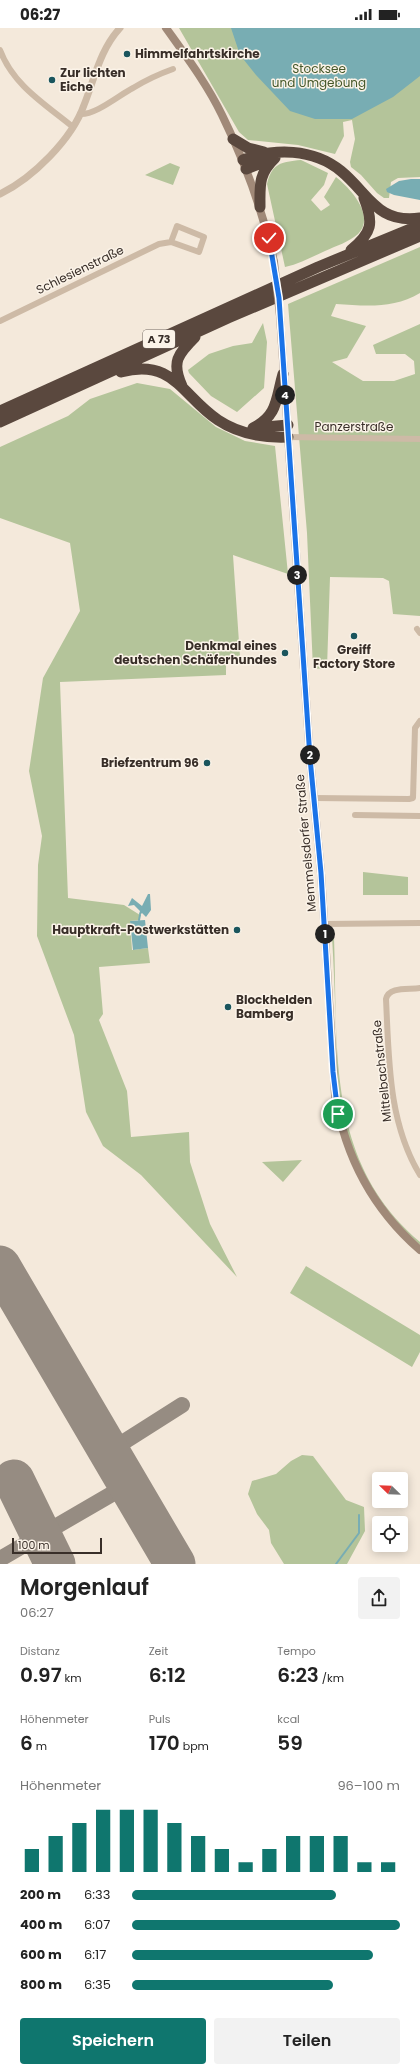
<!DOCTYPE html>
<html lang="de">
<head>
<meta charset="utf-8">
<style>
  body { margin:0; font-family:Poppins,sans-serif; background:#f2f2f2; color:#222; height:100vh; display:flex; flex-direction:column; font-size:15px; white-space:nowrap }
  * { box-sizing:border-box; margin:0 }
  p { font-size:13px; color:#767676 }
  .icon { flex:none; width:22px; height:22px; fill:none; stroke:currentColor; stroke-width:2; stroke-linecap:round; stroke-linejoin:round }
  .map { position:relative; height:1536px; overflow:hidden }
  .drawer { display:flex; flex-direction:column; background:#fff; flex:1 }
  .drawer>* { flex:none }
  .needle { width:26px; rotate:293deg }
  .tools { position:absolute; left:372px; top:1444px; display:grid; gap:8px }
  .tools a { display:grid; place-items:center; width:36px; height:36px; border-radius:4px; background:#fff; box-shadow:0 2px 10px #0003; font-size:20px }
  .scale { position:absolute; left:12px; bottom:10px; width:90px; box-sizing:border-box; padding-left:4px; border:2px solid #382e28; border-top:0; font-size:11px; line-height:14px; white-space:nowrap; color:#382e28; -webkit-text-stroke:3px #fbf3e8; paint-order:stroke }
  .pin { position:absolute; display:grid; place-items:center; width:34px; height:34px; color:#fff; margin:-17px; border:2px solid #fff; border-radius:50%; box-shadow:0 1px 4px #0007 }
  .km { position:absolute; width:20px; height:20px; margin:-10px; border-radius:50%; background:#222; color:#fff; font-size:11px; line-height:20px; text-align:center }
  .round { display:grid; place-items:center; flex:none; width:42px; height:42px; border-radius:4px; background:#f2f2f2 }
  .overview { display:flex; align-items:center; justify-content:space-between; height:68px; padding:0 20px }
  h1 { font-size:22px; font-weight:600; line-height:30px }
  .metrics { display:grid; grid-template-columns:repeat(3,1fr); gap:6px; height:68px; padding:4px 20px }
  .metrics div { display:grid; align-content:center }
  .metrics b { font-size:20px; font-weight:600 }
  .metrics small { font-size:11px; font-weight:400 }
  .metrics p { font-size:11px }
  .chart { height:112px; padding:8px 20px }
  .chart p { display:flex; justify-content:space-between }
  .chart svg { width:100%; height:72px; margin-top:4px; stroke:#0f766e; stroke-width:6 }
  .cta { display:flex; gap:8px; margin-top:auto; padding:8px 20px }
  .cta a { flex:1; height:46px; border-radius:4px; background:#0f766e; color:#fff; font-size:16px; font-weight:600; line-height:46px; text-align:center }
  .cta a+a { background:#f2f2f2; color:#222 }
  ul { padding:0 20px; list-style:none; font-size:13px }
  li { display:grid; grid-template-columns:64px 48px 1fr; align-items:center; height:30px }
  li i { height:10px; border-radius:5px; background:#0f766e }
  .status { display:flex; justify-content:space-between; align-items:center; height:28px; padding:0 20px; background:#fff; direction:ltr }
  .status svg { height:11px; fill:currentColor }
  .map>svg:first-child { display:block }
  .green { fill:#b4c49a }
  .water { fill:#78adb3 }
  .lines { fill:none; stroke-linecap:round; stroke-linejoin:round }
  .stream { stroke:#78adb3; stroke-width:2 }
  .taxiway { stroke:#968c82; stroke-width:16 }
  .runway { stroke:#968c82; stroke-width:41 }
  .minor { stroke:#cdbaa6; stroke-width:6 }
  .tertiary { stroke:#cdbaa6; stroke-width:7 }
  .secondary { stroke:#a08978; stroke-width:8 }
  .motorway { stroke:#5a483e; stroke-width:11 }
  .secondary-bridge { stroke:#a08978; stroke-width:8 }
  .route-casing { stroke:#fff; stroke-width:8 }
  .route { stroke:#1a73e8; stroke-width:5 }
  .poi-dot { fill:#1a555d; stroke:#fbf3e8; stroke-width:1.5 }
  .labels { text-anchor:middle; stroke-width:3; stroke-linejoin:round; paint-order:stroke }
  .shield { fill:#fbf3e8; stroke:#726962; stroke-width:1 }
  .shield-label { font-size:11px; font-weight:bold; fill:#382e28 }
  .poi-label { font-size:12px; font-weight:bold; fill:#382e28; stroke:#fbf3e8; text-anchor:start }
  .park-label { font-size:12px; fill:#45582a; stroke:#fbf3e8 }
  .street-label { font-size:12px; fill:#382e28; stroke:#fbf3e8 }
</style>
</head>
<body>
<div class="status"><b>06:27</b><svg viewBox="0 0 49 12"><path d="M0 12V9h3v3zM5 12V6h3v6zM10 12V3h3v9zM15 12V0h3v12zM26 1h20v11H26zM47 4h2v5h-2z"/></svg></div>
<div class="map">
<svg width="420" height="1536" viewBox="0 0 420 1536">
  <rect width="100%" height="100%" fill="#f4e9db"/>
  <path class="green" d="M179 0H420V149L398 150 391 154 389 170H384L377 165 361 147 351 139 350 134 355 111 352 92 343 94 344 108 335 126 298 117 248 112 239 104Z
    M301 132 328 145 324 157 311 172 321 183 330 177 324 169 336 149C350 160 376 188 358 206 349 214 336 218 325 223 312 229 299 236 285 239L267 156C272 135 281 134 301 132Z
    M170 135 180 139 173 157 145 147Z
    M420 219V265C393 281 366 278 336 276L331 288 366 298 347 330 332 334 363 353H394L415 346 414 333 405 326H376L373 317 420 296V588L393 586 389 553 383 550 330 549 327 640 313 641 307 505 288 276Z
    M263 295 267 314 264 360 237 384 211 368 189 345 188 342 209 326 233 318 252 315Z
    M137 355 170 361 216 399 245 413 275 418 288 546 233 527 240 629 226 631V647L60 654 68 870 124 877 140 887 139 892 130 893 132 922 148 920 150 935 99 939 103 986 99 992 127 1063 131 1109 189 1104 190 1134 210 1196 237 1249 141 1147 103 1118 86 1084 74 1007 37 908 38 837 42 808 29 743 43 650 80 583 70 515 0 490V419L68 388 90 371Z
    M363 844 408 849V867H363Z
    M332 909H334C338 1020 325 1134 420 1214V1217C380 1181 351 1133 341 1080 336 1055 337 1029 336 1004 335 972 334 941 332 909Z
    M302 1132 283 1154 262 1134Z
    M306 1238 420 1307V1324L412 1339 290 1265Z
    M302 1427 313 1428 346 1472 364 1479 365 1503 347 1536H284L271 1515 269 1502 257 1486 248 1466 252 1453 276 1446 291 1433Z"/>
  <path class="water" d="M231 0H420V48L393 69 352 91H315L290 83 256 47 240 27Z
    M411 151H420V172L394 167 387 164 386 161 399 153Z
    M148 866H150L151 882 146 889 142 885 140 887 139 886 140 883 134 877 128 878 132 870 142 878Z
    M145 892 148 920 133 922 130 893Z"/>
  <g class="lines">
    <path class="stream" d="M139 892 140 887
      M336 1536 359 1505V1487"/>
    <path class="taxiway" d="M100 1409 109 1417H119L115 1426 118 1438
      M119 1417 182 1377
      M120 1443 122 1454 117 1463H128L137 1471
      M0 1531 117 1463"/>
    <path class="runway" d="M0 1238 175 1536
      M14 1452 55 1536"/>
    <path class="minor" d="M0 22C13 57 45 76 73 99
      M80 86C96 87 119 67 133 60 146 52 159 46 173 41
      M0 293 159 216 171 214 199 224 204 209 177 198 171 214
      M288 409 420 411
      M417 601 420 605
      M314 770 409 771 413 770 415 700 420 693
      M355 787 420 788
      M325 896 420 895
      M420 960C409 962 389 958 386 971 389 1031 388 1094 420 1147"/>
    <path class="tertiary" d="M0 166C33 150 72 111 84 77 95 49 100 22 120 0"/>
    <path class="secondary" d="M166 0C186 28 207 56 222 87 245 134 263 183 274 234
      M280 288 310 730 321 845 335 1067C345 1128 373 1181 420 1222"/>
    <path class="motorway" d="M233 111 248 120 264 124
      M243 132C274 120 313 120 341 143 369 166 377 196 420 190
      M246 141 272 131
      M260 179C260 158 258 146 275 130
      M351 222C372 205 374 195 364 170
      M121 344C174 330 182 368 218 392 239 406 264 410 288 409
      M182 358C171 334 178 326 195 309
      M0 383 318 239 420 197
      M0 394 228 290 420 208
      M253 400C278 388 276 370 283 346
      M254 400 288 397"/>
    <path class="secondary-bridge" d="M274 234 280 288"/>
  </g>
  <g class="lines">
    <g class="route-casing">
      <path id="route" d="M269 210 279 270 310 730 321 845 333 1044 338 1086"/>
    </g>
    <use href="#route" class="route"/>
  </g>
  <g class="poi-dot">
    <circle cx="127" cy="26" r="4"/>
    <circle cx="52" cy="52" r="4"/>
    <circle cx="354" cy="608" r="4"/>
    <circle cx="285" cy="625" r="4"/>
    <circle cx="207" cy="735" r="4"/>
    <circle cx="237" cy="902" r="4"/>
    <circle cx="228" cy="979" r="4"/>
  </g>
  <g class="labels">
    <rect class="shield" x="143" y="302" width="32" height="18" rx="3"/>
    <g class="shield-label">
      <text x="159" y="315">A 73</text>
    </g>
    <g class="poi-label">
      <text x="135" y="30">Himmelfahrtskirche</text>
      <text x="60" y="49">Zur lichten<tspan x="60" dy="14">Eiche</tspan></text>
      <text x="277" y="622" text-anchor="end">Denkmal eines<tspan x="277" dy="14">deutschen Schäferhundes</tspan></text>
      <text x="354" y="626" text-anchor="middle">Greiff<tspan x="354" dy="14">Factory Store</tspan></text>
      <text x="199" y="739" text-anchor="end">Briefzentrum 96</text>
      <text x="229" y="906" text-anchor="end">Hauptkraft-Postwerkstätten</text>
      <text x="236" y="976">Blockhelden<tspan x="236" dy="14">Bamberg</tspan></text>
    </g>
    <g class="park-label">
      <text x="319" y="45">Stocksee<tspan x="319" dy="14">und Umgebung</tspan></text>
    </g>
    <g class="street-label">
      <text transform="translate(80 242) rotate(-26)" y="4">Schlesienstraße</text>
      <text x="354" y="403">Panzerstraße</text>
      <text transform="translate(306 815) rotate(-95)" y="4">Memmelsdorfer Straße</text>
      <text transform="translate(382 1043) rotate(-96)" y="4">Mittelbachstraße</text>
    </g>
  </g>
</svg>
<div class="tools">
<a><svg class="needle" viewBox="-14 -14 28 28"><path d="M0-13l5 13h-10z" fill="#e53935"/><path d="M0 13l5-13h-10z" fill="#767676"/></svg></a>
<a><svg class="icon" aria-label="locate" viewBox="0 0 24 24"><circle cx="12" cy="12" r="6"/><path d="M12 2v4M12 18v4M2 12h4M18 12h4"/></svg></a>
</div>
<div class="scale">100 m</div>
<div class="pin" style="left:338px;top:1086px;background:#1e9e55"><svg class="icon" aria-label="arrive" viewBox="0 0 24 24"><path d="M6 21V4h12l-3 4 3 4H6"/></svg></div>
<div class="pin" style="left:269px;top:210px;background:#d93025"><svg class="icon" aria-label="check" viewBox="0 0 24 24"><path d="M5 12l5 5 9-10"/></svg></div>
<b class="km" style="left:325px;top:906px">1</b>
<b class="km" style="left:310px;top:727px">2</b>
<b class="km" style="left:297px;top:547px">3</b>
<b class="km" style="left:285px;top:367px">4</b>
</div>
<section class="drawer">
<div class="overview"><div><h1>Morgenlauf</h1><p>06:27</p></div><a class="round"><svg class="icon" aria-label="share" viewBox="0 0 24 24"><path d="M12 15V3M7 8l5-5 5 5M5 13v7h14v-7"/></svg></a></div>
<div class="metrics">
<div><p>Distanz</p><b>0.97<small> km</small></b></div>
<div><p>Zeit</p><b>6:12</b></div>
<div><p>Tempo</p><b>6:23<small> /km</small></b></div>
</div>
<div class="metrics">
<div><p>Höhenmeter</p><b>6<small> m</small></b></div>
<div><p>Puls</p><b>170<small> bpm</small></b></div>
<div><p>kcal</p><b>59</b></div>
</div>
<div class="chart"><p><span>Höhenmeter</span>96–100 m</p>
<svg viewBox="0 0 160 44" preserveAspectRatio="none"><path d="M5 44V30M15 44V22M25 44V14M35 44V6M45 44V6M55 44V6M65 44V14M75 44V22M85 44V30M95 44V38M105 44V30M115 44V22M125 44V22M135 44V22M145 44V38M155 44V38"/></svg>
</div>
<ul>
<li><b>200 m</b>6:33<i style="width:76%"></i></li>
<li><b>400 m</b>6:07<i style="width:100%"></i></li>
<li><b>600 m</b>6:17<i style="width:90%"></i></li>
<li><b>800 m</b>6:35<i style="width:75%"></i></li>
</ul>
<div class="cta"><a>Speichern</a><a>Teilen</a></div>
</section>
</body>
</html>
